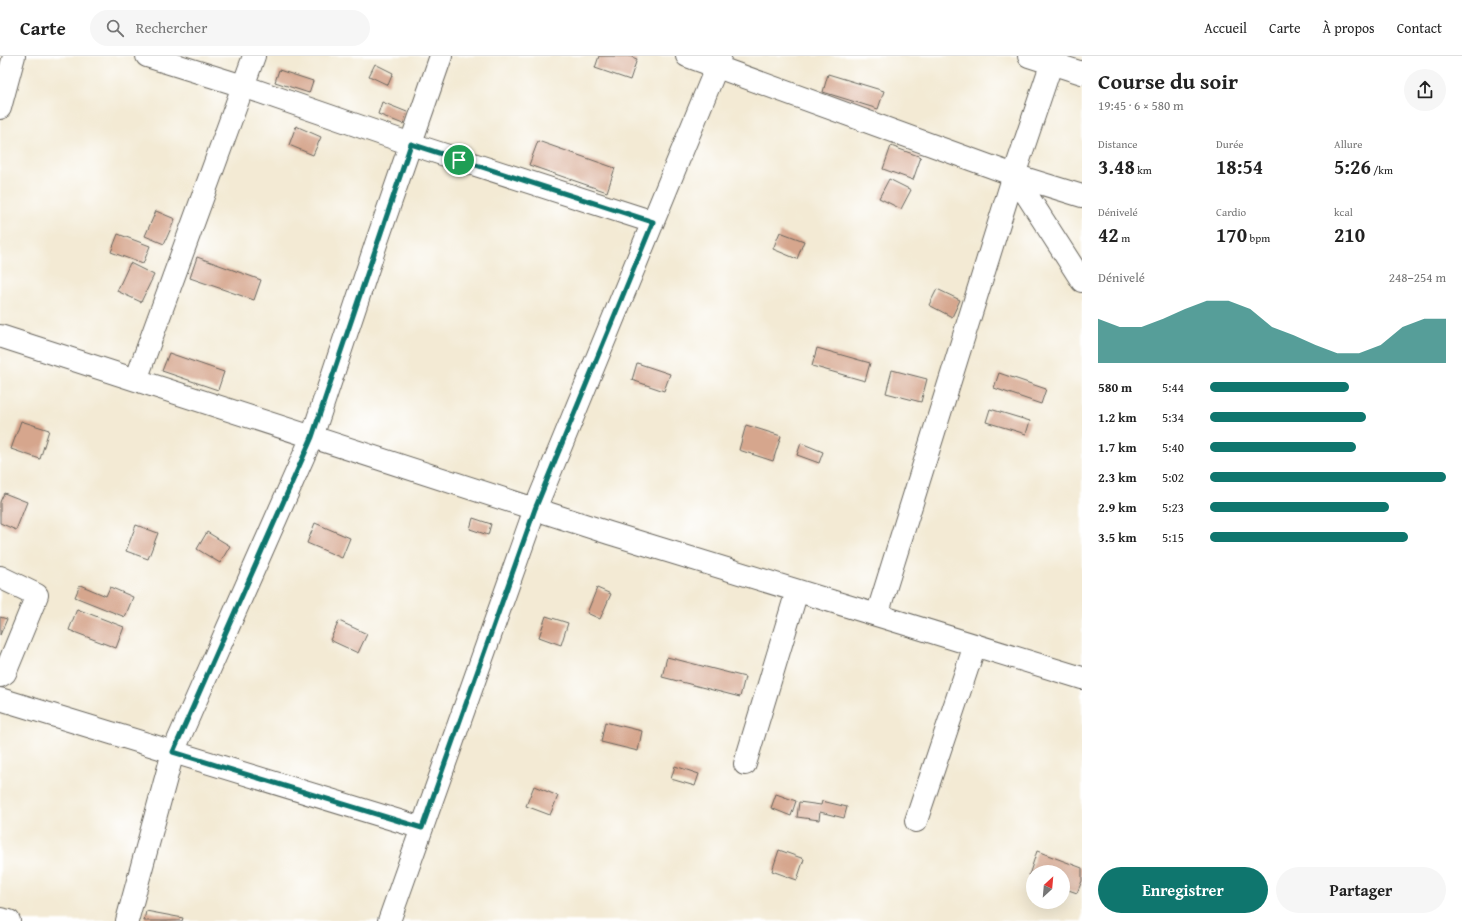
<!DOCTYPE html>
<html lang="fr">
<head>
<meta charset="utf-8">
<style>
  body { margin:0; font-family:"Gentium Book Plus",serif; background:#f6f6f6; color:#222; height:100vh; display:flex; flex-direction:column; font-size:15px; white-space:nowrap }
  * { box-sizing:border-box; margin:0 }
  p { font-size:13px; color:#767676 }
  .icon { flex:none; width:22px; height:22px; fill:none; stroke:currentColor; stroke-width:2; stroke-linecap:round; stroke-linejoin:round }
  .map { position:relative; flex:1; overflow:hidden }
  .sheet { display:flex; flex-direction:column; background:#fff; width:380px }
  .sheet>* { flex:none }
  .needle { width:26px; rotate:26deg }
  .controls { position:absolute; left:1026px; top:809px; display:grid; gap:8px }
  .controls a { display:grid; place-items:center; width:44px; height:44px; border-radius:50%; background:#fff; box-shadow:0 4px 16px #0002; font-size:20px }
  .pin { position:absolute; display:grid; place-items:center; width:34px; height:34px; color:#fff; margin:-17px; border:2px solid #fff; border-radius:50%; box-shadow:0 1px 4px #0007 }
  .round { display:grid; place-items:center; flex:none; width:42px; height:42px; border-radius:21px; background:#f6f6f6 }
  .overview { display:flex; align-items:center; justify-content:space-between; height:68px; padding:0 16px }
  h1 { font-size:22px; font-weight:700; line-height:30px }
  .stats { display:grid; grid-template-columns:repeat(3,1fr); gap:6px; height:68px; padding:4px 16px }
  .stats div { display:grid; align-content:center }
  .stats b { font-size:20px; font-weight:700 }
  .stats small { font-size:11px; font-weight:400 }
  .stats p { font-size:11px }
  .chart { height:112px; padding:8px 16px }
  .chart p { display:flex; justify-content:space-between }
  .chart svg { width:100%; height:72px; margin-top:4px; fill:#0f766e; opacity:.7 }
  .action { display:flex; gap:8px; margin-top:auto; padding:8px 16px }
  .action a { flex:1; height:46px; border-radius:24px; background:#0f766e; color:#fff; font-size:16px; font-weight:700; line-height:46px; text-align:center }
  .action a+a { background:#f6f6f6; color:#222 }
  ul { padding:0 16px; list-style:none; font-size:13px }
  li { display:grid; grid-template-columns:64px 48px 1fr; align-items:center; height:30px }
  li i { height:10px; border-radius:5px; background:#0f766e }
  header { display:flex; align-items:center; gap:24px; box-sizing:border-box; height:56px; padding:0 20px; background:#fff; border-bottom:1px solid #e0e0e0 }
  header strong { font-size:19px }
  nav { display:flex; gap:22px; margin-inline-start:auto; font-size:14px }
  .search { width:280px; height:36px; background:#f6f6f6; display:flex; align-items:center; gap:10px; box-sizing:border-box; padding:0 14px; border-radius:22px; color:#767676; font-size:15px }
  main { display:flex; flex:1; min-height:0 }
  .map>svg:first-child { display:block }
  .building { fill:#d6a68d }
  .lines { fill:none; stroke-linecap:round; stroke-linejoin:round }
  .minor-casing { stroke:#67645c; stroke-width:24 }
  .minor { stroke:#fff; stroke-width:22 }
  .route-casing { stroke:#fff; stroke-width:8 }
  .route { stroke:#0f766e; stroke-width:5 }
</style>
</head>
<body>
<header>
<strong>Carte</strong>
<div class="search"><svg class="icon" aria-label="search" viewBox="0 0 24 24"><circle cx="10" cy="10" r="6"/><path d="M15 15l6 6"/></svg>Rechercher</div>
<nav><a>Accueil</a><a>Carte</a><a>À propos</a><a>Contact</a></nav>
</header>
<main>
<div class="map">
<svg width="1082" height="865" viewBox="0 0 1082 865">
  <rect width="100%" height="100%" fill="#fff"/>
  <filter id="ink" filterUnits="userSpaceOnUse"><feTurbulence type="fractalNoise" baseFrequency=".025" numOctaves="2"/><feDisplacementMap in="SourceGraphic" scale="8" xChannelSelector="R" yChannelSelector="G"/><feConvolveMatrix kernelMatrix="1 2 1 2 8 2 1 2 1" color-interpolation-filters="sRGB"/></filter>
  <filter id="wash" filterUnits="userSpaceOnUse"><feTurbulence type="fractalNoise" baseFrequency=".012" numOctaves="4" result="noise"/><feDisplacementMap in="SourceGraphic" scale="16" xChannelSelector="R" yChannelSelector="G"/><feGaussianBlur stdDeviation="0.9" result="paint"/><feColorMatrix in="noise" values="0 0 0 0 0 0 0 0 0 0 0 0 0 0 0 0 0 1.4 0 .05"/><feComposite in="paint" operator="in"/></filter>
  <g filter="url(#wash)">
    <rect width="100%" height="100%" fill="#f3ead4"/>
    <g id="blocks">
      <path class="building" d="M599 0H629L637 3 630 24 595 12Z
        M375 8 393 17 388 29 369 20Z
        M279 14 313 25 309 37 275 26Z
        M828 18 884 35 878 53 823 36Z
        M382 46 407 56 403 68 378 58Z
        M296 70 321 81 313 99 289 89Z
        M538 85 615 112 607 136 529 109Z
        M891 90 921 101 913 124 883 113Z
        M889 123 911 134 901 153 879 142Z
        M156 155 175 163 164 188 145 180Z
        M780 176 804 185 797 203 773 193Z
        M118 178 150 190 143 208 111 196Z
        M197 201 261 224 254 244 190 222Z
        M130 207 154 219 141 246 117 235Z
        M937 233 960 244 952 261 929 249Z
        M817 292 870 307 865 325 812 310Z
        M169 297 224 316 218 334 162 315Z
        M637 307 670 318 664 335 632 324Z
        M892 314 927 323 921 346 886 337Z
        M999 317 1046 333 1041 348 994 332Z
        M990 353 1030 365 1026 378 986 366Z
        M21 365 49 374 40 403 11 393Z
        M746 369 781 380 773 405 739 394Z
        M801 387 823 396 819 407 797 399Z
        M4 437 27 446 16 474 0 467V446Z
        M473 462 491 468 488 479 470 473Z
        M315 467 350 482 342 502 307 487Z
        M136 469 158 477 148 503 126 495Z
        M207 476 230 490 220 507 197 493Z
        M80 529 106 540 110 531 133 541 125 561 75 541Z
        M597 532 611 538 600 563 587 557Z
        M77 553 124 571 116 592 69 574Z
        M546 560 568 567 561 589 539 581Z
        M0 561 7 563 0 579Z
        M339 565 367 578 358 597 330 584Z
        M667 601 745 621 740 641 662 621Z
        M605 666 642 675 638 695 601 686Z
        M675 710 699 718 695 730 671 723Z
        M534 730 558 740 550 759 526 750Z
        M776 738 796 745 791 760 771 752Z
        M822 745 847 751 844 762 820 756 819 764 797 761 799 746 821 749Z
        M779 794 804 803 797 824 772 815Z
        M1037 795 1082 812V825L1077 837 1063 832V816H1033V821L1029 819Z
        M146 855 183 862 182 865H144Z"/>
    </g>
  </g>
  <g filter="url(#ink)">
    <use href="#blocks" fill-opacity="0" stroke="#67645c" stroke-width="1"/>
    <g class="lines">
      <g class="minor-casing">
        <path id="minor" d="M147 0 243 30 411 88 653 166
          M687 0 1014 119 1082 140
          M1029 0 1082 17
          M0 52 14 0
          M1014 119 1082 225
          M0 280 609 477 1082 622
          M136 324 254 0
          M0 521 37 539 5 617 0 620
          M877 559 1014 119 1054 0
          M0 643 422 772
          M745 708 797 535
          M916 765 975 589
          M0 863 9 865
          M127 865 173 696 312 381 376 188 441 0
          M389 865 535 453 717 10 720 0"/>
      </g>
      <use href="#minor" class="minor"/>
    </g>
  </g>
  <g class="lines" filter="url(#ink)">
    <g class="route-casing">
      <path id="route" d="M411 88 653 166 535 453 422 772 173 696 312 381Z"/>
    </g>
    <use href="#route" class="route"/>
  </g>
</svg>
<div class="controls">
<a><svg class="needle" viewBox="-14 -14 28 28"><path d="M0-13l5 13h-10z" fill="#e53935"/><path d="M0 13l5-13h-10z" fill="#767676"/></svg></a>
</div>
<div class="pin" style="left:459px;top:104px;background:#1e9e55"><svg class="icon" aria-label="arrive" viewBox="0 0 24 24"><path d="M6 21V4h12l-3 4 3 4H6"/></svg></div>
</div>
<section class="sheet">
<div class="overview"><div><h1>Course du soir</h1><p>19:45 · 6 × 580 m</p></div><a class="round"><svg class="icon" aria-label="share" viewBox="0 0 24 24"><path d="M12 15V3M7 8l5-5 5 5M5 13v7h14v-7"/></svg></a></div>
<div class="stats">
<div><p>Distance</p><b>3.48<small> km</small></b></div>
<div><p>Durée</p><b>18:54</b></div>
<div><p>Allure</p><b>5:26<small> /km</small></b></div>
</div>
<div class="stats">
<div><p>Dénivelé</p><b>42<small> m</small></b></div>
<div><p>Cardio</p><b>170<small> bpm</small></b></div>
<div><p>kcal</p><b>210</b></div>
</div>
<div class="chart"><p><span>Dénivelé</span>248–254 m</p>
<svg viewBox="0 0 160 44" preserveAspectRatio="none"><path d="M0 44V17L10 22L20 22L30 17L40 11L50 6L60 6L70 11L80 22L90 27L100 33L110 38L120 38L130 33L140 22L150 17L160 17V44z"/></svg>
</div>
<ul>
<li><b>580 m</b>5:44<i style="width:59%"></i></li>
<li><b>1.2 km</b>5:34<i style="width:66%"></i></li>
<li><b>1.7 km</b>5:40<i style="width:62%"></i></li>
<li><b>2.3 km</b>5:02<i style="width:100%"></i></li>
<li><b>2.9 km</b>5:23<i style="width:76%"></i></li>
<li><b>3.5 km</b>5:15<i style="width:84%"></i></li>
</ul>
<div class="action"><a>Enregistrer</a><a>Partager</a></div>
</section>
</main>
</body>
</html>
